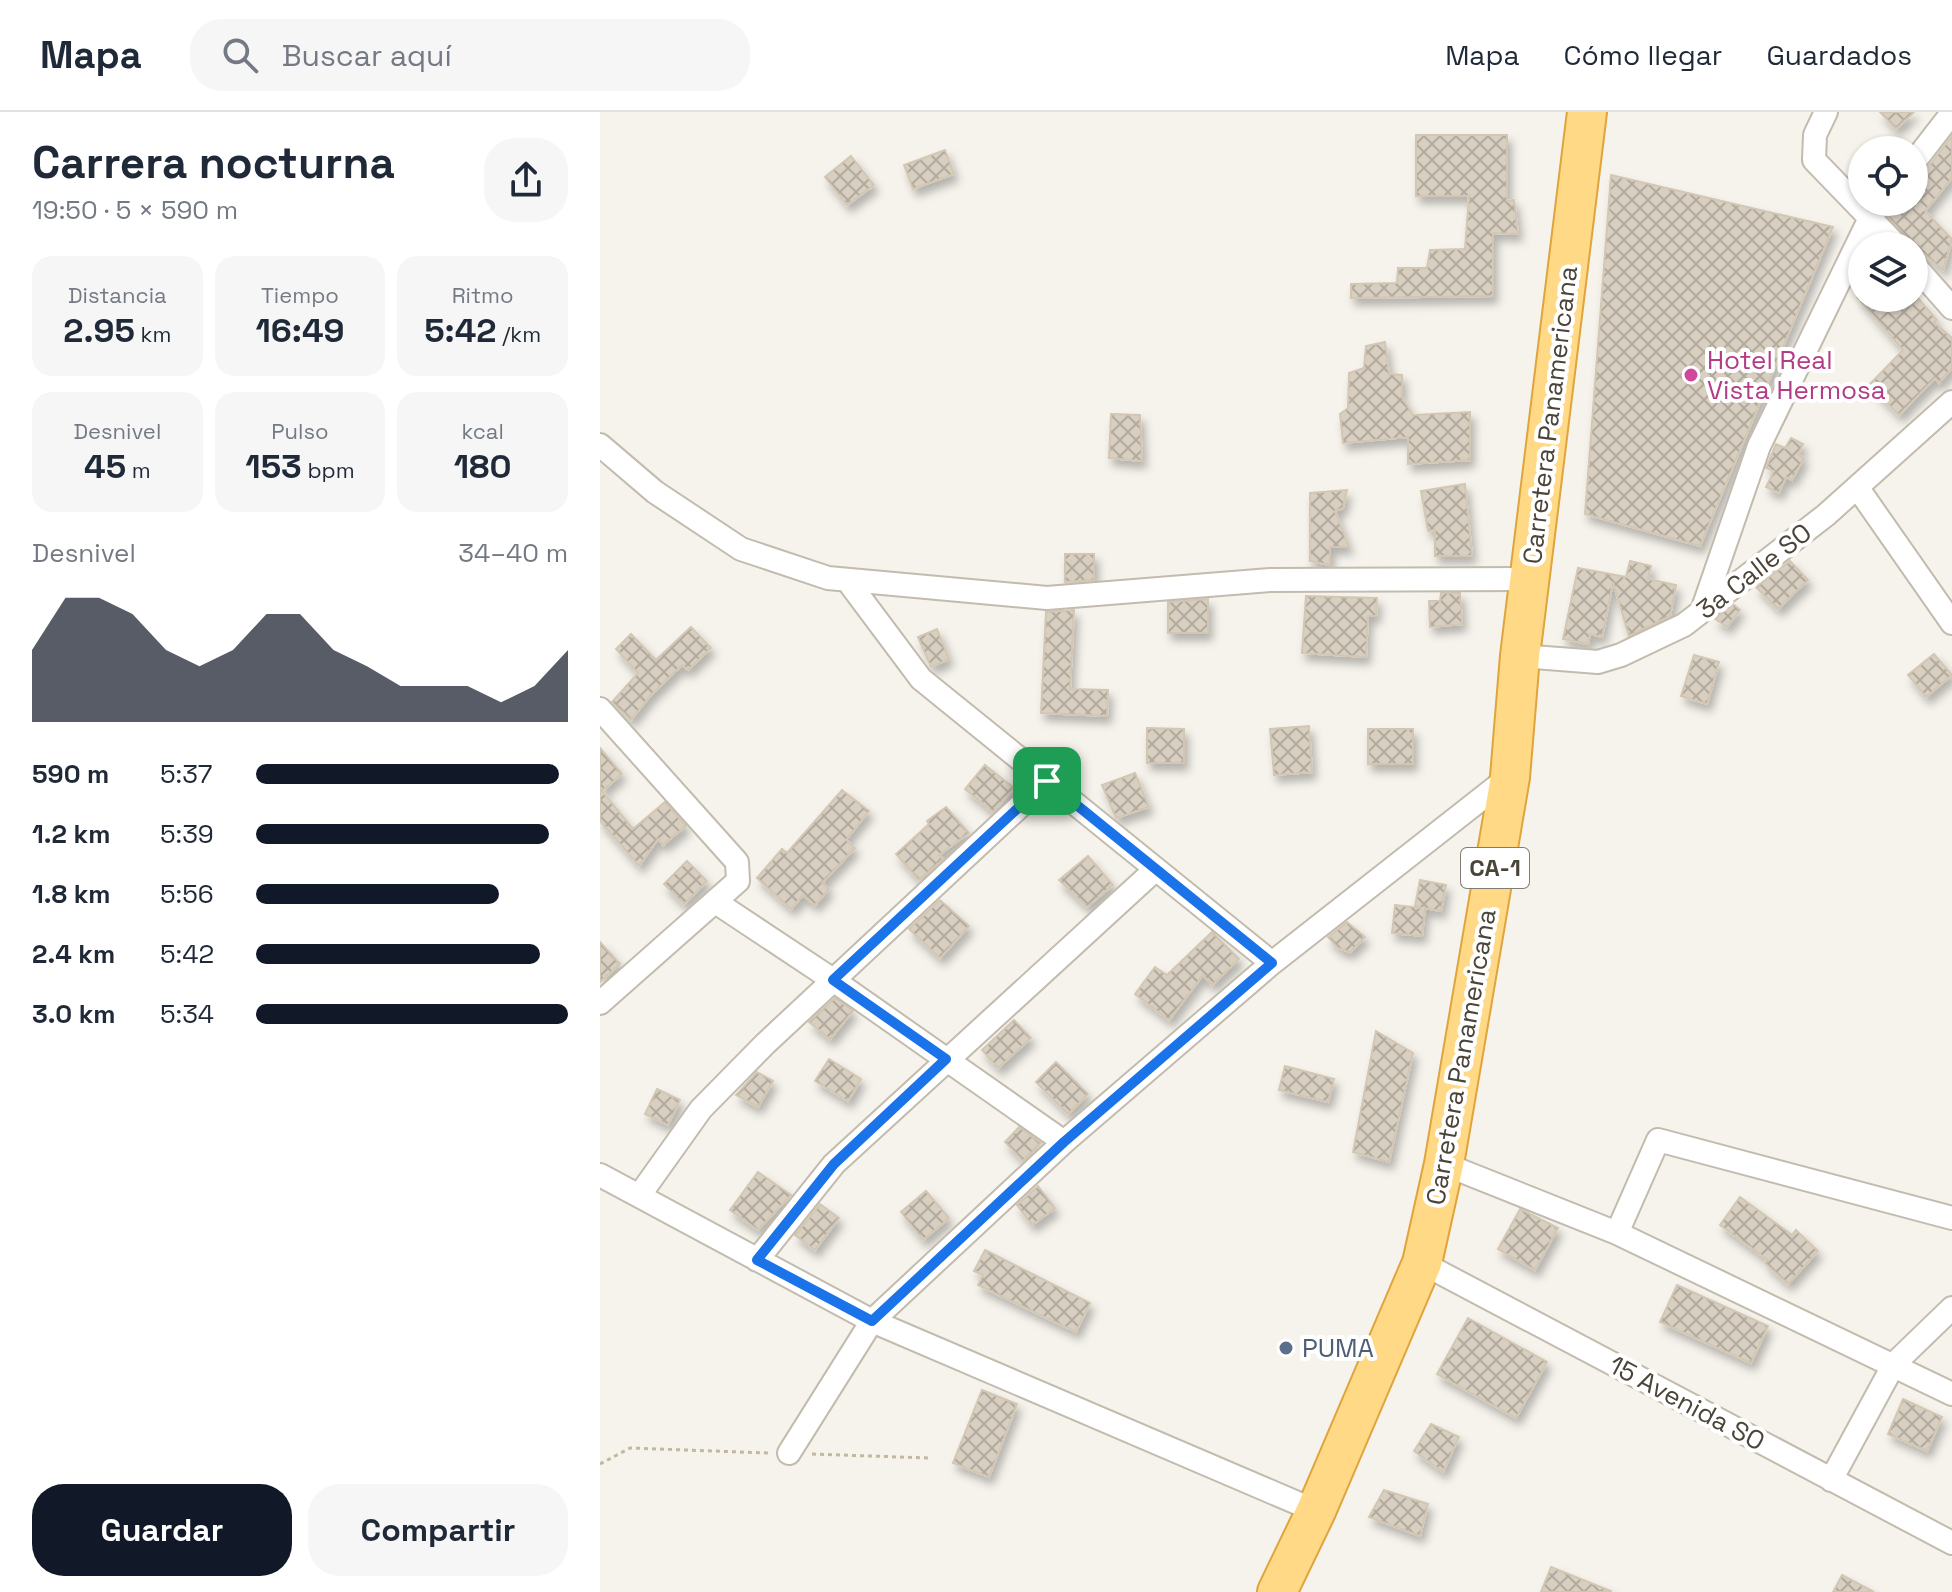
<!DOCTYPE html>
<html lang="es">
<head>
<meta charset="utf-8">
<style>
  body { margin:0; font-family:"Space Grotesk",sans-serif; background:#f6f6f7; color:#1f2937; height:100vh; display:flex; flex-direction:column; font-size:30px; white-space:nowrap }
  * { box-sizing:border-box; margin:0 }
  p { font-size:26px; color:#747a83 }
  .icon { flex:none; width:44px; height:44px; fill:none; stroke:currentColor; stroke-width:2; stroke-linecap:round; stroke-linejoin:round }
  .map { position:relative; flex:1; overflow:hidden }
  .details { display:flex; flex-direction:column; background:#fff; width:600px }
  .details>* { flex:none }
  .tools { position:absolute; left:1248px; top:24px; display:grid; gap:16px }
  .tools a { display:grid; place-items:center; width:80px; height:80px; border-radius:50%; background:#fff; box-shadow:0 2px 6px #0004; font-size:40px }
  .pin { position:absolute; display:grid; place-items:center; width:68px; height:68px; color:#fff; margin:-34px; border-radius:16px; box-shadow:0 4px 12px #0006 }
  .round { display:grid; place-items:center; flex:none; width:84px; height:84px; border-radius:32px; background:#f6f6f7 }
  .overview { display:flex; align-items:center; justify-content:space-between; height:136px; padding:0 32px }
  h1 { font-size:44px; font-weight:700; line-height:60px }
  .stats { display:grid; grid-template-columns:repeat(3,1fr); gap:12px; height:136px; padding:8px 32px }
  .stats div { display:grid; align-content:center; border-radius:20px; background:#f6f6f7; text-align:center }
  .stats b { font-size:34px; font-weight:700 }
  .stats small { font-size:22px; font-weight:400 }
  .stats p { font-size:22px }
  .chart { height:224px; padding:16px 32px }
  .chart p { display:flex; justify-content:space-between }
  .chart svg { width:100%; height:144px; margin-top:8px; fill:#111827; opacity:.7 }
  .cta { display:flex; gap:16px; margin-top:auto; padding:16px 32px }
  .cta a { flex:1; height:92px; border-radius:32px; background:#111827; color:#fff; font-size:32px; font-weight:700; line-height:92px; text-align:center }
  .cta a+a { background:#f6f6f7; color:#1f2937 }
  ul { padding:0 32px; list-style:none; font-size:26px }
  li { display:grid; grid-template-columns:128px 96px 1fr; align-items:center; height:60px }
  li i { height:20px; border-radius:10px; background:#111827 }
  header { display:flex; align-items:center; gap:48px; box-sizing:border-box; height:112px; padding:0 40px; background:#fff; border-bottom:2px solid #e0e1e3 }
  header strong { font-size:38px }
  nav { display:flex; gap:44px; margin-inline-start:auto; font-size:28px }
  .search { width:560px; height:72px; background:#f6f6f7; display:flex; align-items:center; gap:20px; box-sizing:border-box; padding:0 28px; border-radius:32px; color:#747a83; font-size:30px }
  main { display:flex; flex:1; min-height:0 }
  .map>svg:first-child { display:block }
  .building { fill:url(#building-cross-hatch); stroke:#d3c7b4; stroke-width:2; filter:url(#shadow) }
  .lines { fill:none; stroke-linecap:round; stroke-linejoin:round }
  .minor-casing { stroke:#c2bbae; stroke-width:26 }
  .trunk-casing { stroke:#e0a43c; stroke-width:42 }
  .path { stroke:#c4b79f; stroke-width:3; stroke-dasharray:4 4; stroke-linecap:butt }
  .minor { stroke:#fff; stroke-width:22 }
  .trunk { stroke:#ffd985; stroke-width:38 }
  .route-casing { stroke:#fff; stroke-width:16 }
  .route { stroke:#1a73e8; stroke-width:10 }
  .hotel-dot { fill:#d1479c; stroke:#fff; stroke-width:3 }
  .service-dot { fill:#5c6f8a; stroke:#fff; stroke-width:3 }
  .labels { text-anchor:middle; stroke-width:8; stroke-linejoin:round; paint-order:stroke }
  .shield { fill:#fff; stroke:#817c74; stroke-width:2 }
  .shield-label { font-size:24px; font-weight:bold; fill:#4b4439 }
  .hotel-label { font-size:26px; fill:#b23c85; stroke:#fff; text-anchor:start }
  .street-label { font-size:26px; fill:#4b4439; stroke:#fff }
  .service-label { font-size:26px; fill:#4e5e75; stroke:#fff; text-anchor:start }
</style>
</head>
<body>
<header>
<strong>Mapa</strong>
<div class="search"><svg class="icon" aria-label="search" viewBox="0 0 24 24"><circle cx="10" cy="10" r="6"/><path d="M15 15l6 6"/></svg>Buscar aquí</div>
<nav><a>Mapa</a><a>Cómo llegar</a><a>Guardados</a></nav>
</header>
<main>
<section class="details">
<div class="overview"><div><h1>Carrera nocturna</h1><p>19:50 · 5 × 590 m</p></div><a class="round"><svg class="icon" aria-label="share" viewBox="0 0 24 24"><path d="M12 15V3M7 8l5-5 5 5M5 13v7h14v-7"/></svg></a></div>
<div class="stats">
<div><p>Distancia</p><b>2.95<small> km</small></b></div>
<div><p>Tiempo</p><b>16:49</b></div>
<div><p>Ritmo</p><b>5:42<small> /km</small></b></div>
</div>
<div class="stats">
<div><p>Desnivel</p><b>45<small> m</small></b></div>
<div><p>Pulso</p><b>153<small> bpm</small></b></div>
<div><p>kcal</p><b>180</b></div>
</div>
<div class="chart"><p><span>Desnivel</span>34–40 m</p>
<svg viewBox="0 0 160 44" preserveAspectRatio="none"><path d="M0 44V22L10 6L20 6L30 11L40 22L50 27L60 22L70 11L80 11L90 22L100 27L110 33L120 33L130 33L140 38L150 33L160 22V44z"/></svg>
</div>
<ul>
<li><b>590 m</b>5:37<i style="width:97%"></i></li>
<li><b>1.2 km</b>5:39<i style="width:94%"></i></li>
<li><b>1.8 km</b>5:56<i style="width:78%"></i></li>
<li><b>2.4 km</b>5:42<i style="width:91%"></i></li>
<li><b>3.0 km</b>5:34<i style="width:100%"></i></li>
</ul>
<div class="cta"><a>Guardar</a><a>Compartir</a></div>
</section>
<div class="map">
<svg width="1352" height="1480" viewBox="0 0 1352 1480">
  <defs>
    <pattern id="building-cross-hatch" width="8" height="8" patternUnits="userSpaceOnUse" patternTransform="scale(2)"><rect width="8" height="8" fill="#d8cfc1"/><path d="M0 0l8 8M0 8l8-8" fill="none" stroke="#b1aa9e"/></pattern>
    <filter id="shadow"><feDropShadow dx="4" dy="7" stdDeviation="4" flood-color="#0004"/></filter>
  </defs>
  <rect width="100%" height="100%" fill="#f6f3ec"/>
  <path class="building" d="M1280 0H1314L1296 17Z
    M816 23H907V89L914 88 918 122 893 121V184L751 186V172L797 171 798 156H827L830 138 865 137 869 84H816Z
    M1352 24V66L1325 99 1352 127 1343 158 1311 131 1288 105 1296 90H1314V64L1325 59Z
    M345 38 354 62 313 77 304 53Z
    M251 44 274 73 247 93 225 65Z
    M1011 63 1233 115 1100 434 985 402Z
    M1258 186H1318L1337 208 1334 210 1352 226V256L1339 271 1335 266 1299 303 1269 273 1303 238Z
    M785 230 789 262 802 263V285L813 303 870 300V348L808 352V325L743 331 740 302 748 296 749 261 764 256 766 234Z
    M511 302 540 303 542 349 509 346Z
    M1191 326 1203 332 1198 343 1204 346 1192 368 1186 365 1179 381 1166 375 1174 359 1166 356 1176 332 1185 336Z
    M865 372 872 444H835V418L828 419 821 379Z
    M747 378 743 396 735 399 749 435H730V453L710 449V381Z
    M465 442H494V468L465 470Z
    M1030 449 1051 454 1048 467 1076 473 1070 504 1029 524 1013 470 1002 525 990 522 988 532 963 527 978 456 1026 465Z
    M1190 449 1208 468 1178 497 1156 475Z
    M841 481H860L862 512 830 515 829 489H840Z
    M706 484 777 486 776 504H768L766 545 702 541Z
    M608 487V521H568V490Z
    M1133 492 1140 498 1127 515 1115 507Z
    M474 498 470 577 508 578 507 604 441 601 446 500Z
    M91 515 111 536 88 558 82 553 51 583 31 608 12 590 38 561 16 537 31 522 56 548Z
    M337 517 349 547 331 555 318 525Z
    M1334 542 1352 563 1326 585 1308 563Z
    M1094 543 1119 550 1107 592 1081 584Z
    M709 614 712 660 674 663 670 617Z
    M547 616 584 617V651H547Z
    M768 617H813V652H768Z
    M0 636 22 662 2 679 33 717 65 690 86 714 63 733 58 727 39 754 0 709Z
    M385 653 414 676 393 700 365 677Z
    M535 661 549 695 516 706 502 673Z
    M242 678 269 699 246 728 255 736 222 771 229 777 215 793 203 783 191 797 157 766 182 737 187 741Z
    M346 695 369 721 339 743 343 747 319 768 296 742 329 712 327 709Z
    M488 744 513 773 487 795 459 768Z
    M87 749 107 769 84 792 64 772Z
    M820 768 846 773 841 799 825 796 822 824 792 821 795 793 822 796 815 794Z
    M340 788 369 814 340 846 309 817Z
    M747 810 765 825 750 840 738 836 728 825Z
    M612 820 639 847 612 873 603 863 569 908 535 882 555 855 567 863Z
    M0 830 20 852 0 870Z
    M235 886 253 899 230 927 209 910Z
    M414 908 431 926 398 956 382 938Z
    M776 919 813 941 789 1050 753 1040Z
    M229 947 261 967 248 989 215 969Z
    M456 950 488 982 468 1002 436 970Z
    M685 954 734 967 728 990 679 978Z
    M157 960 173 969 158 995 136 983Z
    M57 977 80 988 68 1013 45 1002Z
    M419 1015 441 1031 423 1049 405 1030Z
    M158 1060 191 1083 158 1118 130 1098Z
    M438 1074 455 1096 432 1113 417 1093Z
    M326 1079 349 1106 323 1128 301 1100Z
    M1140 1085 1192 1123 1196 1118 1218 1139 1188 1172 1165 1151 1168 1148 1120 1113Z
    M220 1092 239 1106 215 1138 195 1123Z
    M920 1097 958 1116 935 1158 898 1137Z
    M385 1138 490 1191 476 1220 378 1173 383 1163 374 1159Z
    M1077 1173 1168 1214 1151 1251 1060 1210Z
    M868 1206 947 1250 916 1306 837 1262Z
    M382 1278 417 1292 389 1365 353 1351Z
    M1303 1287 1342 1305 1327 1339 1288 1322Z
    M831 1312 859 1325 843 1360 814 1339Z
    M784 1378 828 1392 820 1424 769 1405Z
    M951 1455 1011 1479 1010 1480H941Z
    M1242 1463 1274 1480H1233Z"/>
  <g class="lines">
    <g class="minor-casing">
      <path id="minor" d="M1226 0 1215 23 1214 48 1297 134
        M1314 50 1352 1
        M1314 153 1352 196
        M0 333 55 380 141 437 228 466 447 486 670 468 929 467
        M1257 375 1352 511
        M247 468 321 567 672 851
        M1102 499 1159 334 1271 104 1282 90
        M920 544 998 550 1021 543 1084 513 1226 403 1352 290
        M0 597 137 750 138 769 0 891
        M117 791 233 868 464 1030
        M844 1052 1017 1121 1352 1282
        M0 1063 272 1209 716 1399
        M39 1084 101 997 165 932 447 669
        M1017 1121 1058 1028 1352 1106
        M157 1148 234 1052 556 757
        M822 1151 1352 1431
        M189 1341 272 1209 464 1030 672 851 909 665
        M1231 1368 1294 1252 1352 1196"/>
    </g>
    <g class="trunk-casing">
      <path id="trunk" d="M677 1480 716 1399 822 1151 844 1052 910 665 920 544 987 0"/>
    </g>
    <path class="path" d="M212 1342 328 1346
      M0 1352 30 1336 168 1341"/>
    <use href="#minor" class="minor"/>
    <use href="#trunk" class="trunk"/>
  </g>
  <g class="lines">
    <g class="route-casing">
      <path id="route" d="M447 669 672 851 464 1030 272 1209 157 1148 234 1052 346 947 233 868Z"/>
    </g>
    <use href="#route" class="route"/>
  </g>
  <circle class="hotel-dot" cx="1091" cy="263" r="8"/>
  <circle class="service-dot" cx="686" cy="1236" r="8"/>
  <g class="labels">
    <rect class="shield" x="861" y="736" width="68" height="40" rx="6"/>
    <g class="shield-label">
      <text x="895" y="764">CA-1</text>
    </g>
    <g class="hotel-label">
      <text x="1107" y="257">Hotel Real<tspan x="1107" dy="30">Vista Hermosa</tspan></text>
    </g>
    <g class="street-label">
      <text transform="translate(950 303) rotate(-83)" y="9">Carretera Panamericana</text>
      <text transform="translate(1154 459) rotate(-38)" y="9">3a Calle SO</text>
      <text transform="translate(861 945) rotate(-80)" y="9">Carretera Panamericana</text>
      <text transform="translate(1087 1291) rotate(28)" y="9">15 Avenida SO</text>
    </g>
    <g class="service-label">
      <text x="702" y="1245">PUMA</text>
    </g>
  </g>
</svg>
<div class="tools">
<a><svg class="icon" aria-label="locate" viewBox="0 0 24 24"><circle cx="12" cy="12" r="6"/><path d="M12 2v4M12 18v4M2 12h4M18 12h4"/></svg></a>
<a><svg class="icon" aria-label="layers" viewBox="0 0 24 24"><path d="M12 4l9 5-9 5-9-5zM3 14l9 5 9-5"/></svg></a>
</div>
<div class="pin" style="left:447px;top:669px;background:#1e9e55"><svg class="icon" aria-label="arrive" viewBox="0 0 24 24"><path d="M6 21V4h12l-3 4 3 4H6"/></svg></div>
</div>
</main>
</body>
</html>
